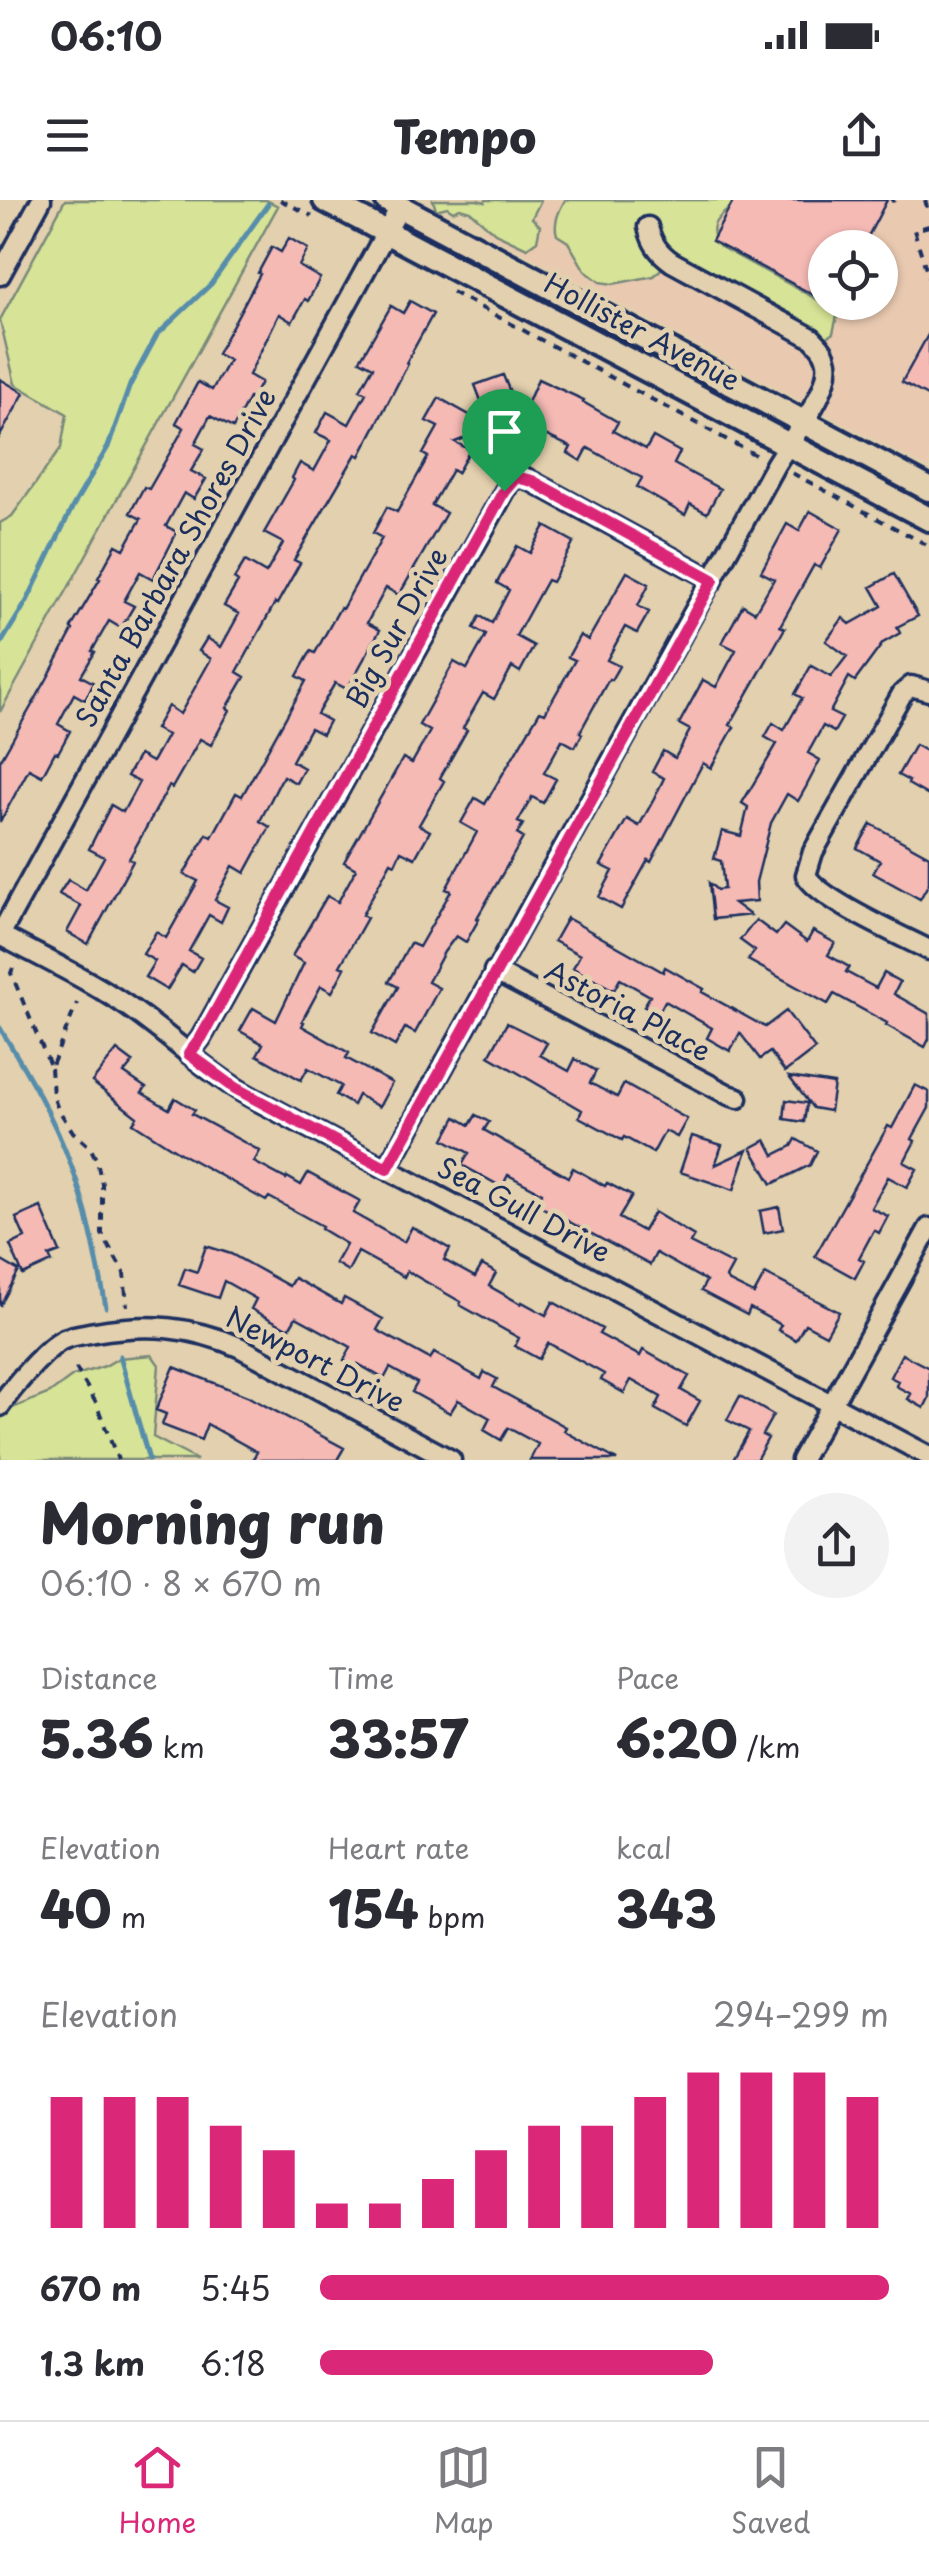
<!DOCTYPE html>
<html lang="en">
<head>
<meta charset="utf-8">
<style>
  body { margin:0; font-family:"Playpen Sans",sans-serif; background:#f2f2f3; color:#2b2b33; height:100vh; display:flex; flex-direction:column; font-size:38px; white-space:nowrap }
  * { box-sizing:border-box; margin:0 }
  p { font-size:32px; color:#7c7c81 }
  .icon { flex:none; width:55px; height:55px; fill:none; stroke:currentColor; stroke-width:2; stroke-linecap:round; stroke-linejoin:round }
  .map { position:relative; height:1260px; overflow:hidden }
  .drawer { display:flex; flex-direction:column; background:#fff; flex:1 }
  .drawer>* { flex:none }
  .fabs { position:absolute; left:808px; top:30px; display:grid; gap:20px }
  .fabs a { display:grid; place-items:center; width:90px; height:90px; border-radius:50%; background:#fff; box-shadow:0 2px 8px #0004; font-size:50px }
  .pin { position:absolute; display:grid; place-items:center; width:85px; height:85px; color:#fff; margin:-102px -42px; border-radius:50% 50% 50% 0; rotate:-45deg; box-shadow:0 0 10px #0007 }
  .pin .icon { rotate:45deg }
  .round { display:grid; place-items:center; flex:none; width:105px; height:105px; border-radius:52px; background:#f2f2f3 }
  .headline { display:flex; align-items:center; justify-content:space-between; height:170px; padding:0 40px }
  h1 { font-size:55px; font-weight:800; line-height:75px }
  .metrics { display:grid; grid-template-columns:repeat(3,1fr); gap:15px; height:170px; padding:10px 40px }
  .metrics div { display:grid; align-content:center }
  .metrics b { font-size:50px; font-weight:800 }
  .metrics small { font-size:28px; font-weight:400 }
  .metrics p { font-size:28px }
  .chart { height:280px; padding:20px 40px }
  .chart p { display:flex; justify-content:space-between }
  .chart svg { width:100%; height:180px; margin-top:10px; stroke:#db2777; stroke-width:6 }
  ul { padding:0 40px; list-style:none; font-size:32px }
  li { display:grid; grid-template-columns:160px 120px 1fr; align-items:center; height:75px }
  li i { height:25px; border-radius:12px; background:#db2777 }
  .status { display:flex; justify-content:space-between; align-items:center; height:70px; padding:0 50px; background:#fff; direction:ltr }
  .status svg { height:28px; fill:currentColor }
  header { display:flex; justify-content:space-between; align-items:center; height:130px; padding:0 40px; background:#fff; font-size:45px; font-weight:800 }
  .dock { display:flex; justify-content:space-around; align-items:center; height:140px; border-top:2px solid #e1e1e2; background:#fff; font-size:28px; color:#7c7c81 }
  .dock a { display:grid; justify-items:center; gap:5px }
  .dock .on { color:#db2777 }
  .map>svg:first-child { display:block }
  .built { fill:#e9c9b0; fill-rule:evenodd }
  .green { fill:#d7e396; stroke:#79897a; stroke-width:2.5 }
  .lines { fill:none; stroke-linecap:round; stroke-linejoin:round }
  .stream { stroke:#578dab; stroke-width:5 }
  .building { fill:#f6bab5; stroke:#1b2f5e; stroke-width:2.5 }
  .street-casing { stroke:#1b2f5e; stroke-width:25 }
  .secondary-casing { stroke:#1b2f5e; stroke-width:30 }
  .path { stroke:#1b2f5e; stroke-width:4; stroke-dasharray:8 8; stroke-linecap:butt }
  .street { stroke:#e3d0ae; stroke-width:18 }
  .secondary { stroke:#e3d0ae; stroke-width:22 }
  .route-casing { stroke:#fff; stroke-width:20 }
  .route { stroke:#db2777; stroke-width:12 }
  .labels { text-anchor:middle; stroke-width:10; stroke-linejoin:round; paint-order:stroke }
  .street-label { font-size:28px; fill:#1b2f5e; stroke:#e3d0ae }
</style>
</head>
<body>
<div class="status"><b>06:10</b><svg viewBox="0 0 49 12"><path d="M0 12V9h3v3zM5 12V6h3v6zM10 12V3h3v9zM15 12V0h3v12zM26 1h20v11H26zM47 4h2v5h-2z"/></svg></div>
<header><svg class="icon" aria-label="menu" viewBox="0 0 24 24"><path d="M4 6h16M4 12h16M4 18h16"/></svg>Tempo<svg class="icon" aria-label="share" viewBox="0 0 24 24"><path d="M12 15V3M7 8l5-5 5 5M5 13v7h14v-7"/></svg></header>
<div class="map">
<svg width="929" height="1260" viewBox="0 0 929 1260">
  <rect width="100%" height="100%" fill="#e3d0ae"/>
  <filter id="ink" filterUnits="userSpaceOnUse"><feTurbulence type="fractalNoise" baseFrequency=".01" numOctaves="2"/><feDisplacementMap in="SourceGraphic" scale="20" xChannelSelector="R" yChannelSelector="G"/><feConvolveMatrix kernelMatrix="1 2 1 2 8 2 1 2 1" color-interpolation-filters="sRGB"/></filter>
  <g filter="url(#ink)">
    <path class="built" d="M505 0H929V268L483 31 496 8ZM825 48H880V102H825Z"/>
    <path class="green" d="M65 0H266L278 6 0 512V323L12 316 61 248 67 214 15 184 0 120Z
      M433 0H477L485 2 486 0H541L532 18 540 26 537 41 527 48 495 33 470 11 460 8 453 11 447 7 436 10Z
      M565 0H738C724 16 703 21 719 46L831 107 837 116 833 133 825 139 814 136 664 66 654 76 613 84 600 82 585 71 568 42 557 35C553 23 559 11 565 0Z
      M152 1155 159 1165 153 1237 197 1260H0V1213L50 1193 73 1176 105 1166 119 1158Z"/>
    <g class="lines">
      <path class="stream" d="M0 445 27 401 73 306 108 247 130 185 157 135 211 84 268 4
        M0 828C27 872 53 916 71 965 88 1010 97 1059 106 1107
        M120 1156 149 1260"/>
    </g>
    <path class="building" d="M734 0H887L862 48H825V101L712 41Z
      M289 38 308 49 299 66 320 78 308 101 305 99 292 122 279 114 249 175 261 182 252 199 249 198 233 228 210 216 195 244 204 249 191 271 206 279 194 299 184 293 166 326 177 332 153 379 140 372 124 401 134 406 121 428 109 421 92 451 95 452 81 476 94 483 85 500 74 494 58 524 70 531 58 553 55 552 42 576 29 569 0 622V561L47 479 73 430 71 428 100 379 98 378 116 345 124 349 141 319 130 313 144 287 149 289 184 228 176 223 198 182 212 190 229 160 217 154 260 74 258 73 272 47 281 52Z
      M410 101 433 114 406 163 408 164 360 256 356 254 294 360 300 363 277 404 275 403 237 472 245 477 227 508 230 510 211 545 200 539 172 588 169 586 129 659 133 661 88 744 67 732 81 706 59 694 68 680 86 690 104 657 89 649 111 605 123 612 139 582 127 576 139 555 152 562 167 535 155 529 168 506 180 514 211 459 199 451 207 438 221 447 239 414 224 406 238 382 234 379 245 361 266 373 283 343 264 333 294 280 292 278 300 263 314 271 331 240 316 233 327 212 349 224 366 193 360 190 373 167 360 160 391 106 403 113Z
      M929 133V197L902 182Z
      M503 175 520 217 455 242 470 250 457 273 452 270 432 305 446 313 399 395 386 388 367 423 380 430 355 475 347 489 335 483 317 514 329 521 322 534 310 528 292 561 304 568 296 583 283 576 260 621 270 627 245 673 233 666 215 700 228 707 221 722 209 715 189 751 201 758 193 772 182 765 167 790 145 777 155 761 143 754 156 732 166 738 198 681 184 674 207 634 212 637 236 593 242 596 306 481 297 476 311 451 315 453 340 408 342 409 382 338 373 333 387 307 397 312 428 257 423 254 438 227 426 221 439 198 491 227 475 185Z
      M0 179 24 193 0 236Z
      M538 179 584 200 583 202 618 222 613 231 646 249 653 237 680 252 674 264 720 289 707 313 690 304 685 315 637 287 642 278 613 262 588 248 581 261 568 253 571 247 519 223Z
      M810 311 842 329 820 368 814 365 780 426 785 428 730 525 734 527 711 568 703 563 651 662 648 660 621 709 599 697 613 671 601 665 627 619 639 626 654 599 664 578 652 572 663 551 675 558 690 530 679 524 703 480 716 487 736 450 722 443 743 405 755 412 774 379 761 372 787 324 799 331Z
      M545 326 574 342 552 382 547 380 516 436 534 446 520 472 512 467 494 499 483 493 463 528 467 530 440 578 444 581 419 625 430 631 415 658 401 651 395 664 391 662 362 715 367 718 340 766 345 768 332 792 321 786 302 821 304 822 302 826 349 853 346 858 392 883 379 907 358 895 353 905 336 895 341 886 308 868 301 880 257 855 263 844 240 831 253 808 276 821 304 763 292 756 327 696 338 702 356 669 344 662 403 558 412 563 430 531 419 525 454 462 467 469 486 435 474 428 480 416 492 423 509 390 497 383 517 346 530 353Z
      M627 372 649 384 638 406 649 412 637 433 625 427 607 460 619 466 611 480 609 479 580 532 582 534 575 547 562 540 544 573 556 579 543 603 532 597 518 622 523 624 517 634 523 638 477 718 479 719 466 742 456 736 444 752 428 782 439 788 427 811 415 833 405 828 395 846 372 833 398 787 389 782 410 743 419 747 451 691 446 689 477 632 461 623 475 598 485 604 540 511 545 513 575 460 568 457 580 435 588 440Z
      M894 374 918 416 897 427 900 433 883 443 855 481 849 477 830 512 842 518 834 532 823 526 808 553 820 560 806 587 798 601 787 594 771 623 756 682 757 701 734 703 750 715 713 719 709 683 717 690 724 689 721 661 714 659 722 631 741 636 748 607 742 603 777 544 765 537 773 523 784 530 802 498 795 494 811 466 831 477 847 456 826 441 843 418 850 424 882 406 871 387Z
      M915 545 929 553V596L908 584 909 581 898 575Z
      M871 624 929 656V683L920 699 873 673 880 661 857 648Z
      M567 718 663 772 665 767 704 789 702 792 765 827 786 811 815 849 785 872 770 852 760 859 740 833 730 851 707 838 712 828 665 801 658 814 644 806 650 796 620 779 614 790 573 768 580 755 554 741Z
      M756 720 776 735 784 725 807 742 813 731 835 743 828 755 849 767 846 772 876 788 884 773 900 782 894 794 929 814V839L925 847 886 825 887 823 834 794 828 804 748 760 755 751 740 740Z
      M507 823 547 843 540 855 569 871 575 859 596 871 590 883 617 897 624 884 687 919 677 937 665 931 653 953 624 937 622 940 579 917 582 910 489 856Z
      M117 850 133 862 124 873 146 888 142 893 169 909 175 898 195 910 192 914 260 951 254 962 286 979 287 977 301 985 308 973 360 1001 353 1013 404 1042 412 1027 450 1049 444 1060 475 1077 482 1065 496 1073 489 1086 521 1104 522 1102 546 1115 553 1102 602 1129 599 1134 640 1156 643 1150 689 1176 681 1190 700 1201 686 1226 655 1209 661 1197 631 1180 624 1193 601 1180 604 1174 548 1143 539 1159 515 1146 519 1138 460 1105 461 1102 407 1071 404 1077 358 1052 348 1071 335 1063 346 1044 321 1029 322 1026 269 997 266 1001 180 953 133 923 137 917 92 882Z
      M789 877 834 884 830 911 813 908Z
      M915 885 929 892V908L912 939 915 941 904 962 917 969 907 987 888 977 871 1008 888 1016 879 1033 874 1030 859 1058 864 1061 855 1078 815 1056 888 926 892 928Z
      M786 900 807 903 804 922 784 919Z
      M476 915 489 922 484 930 568 977 573 968 605 986 607 983 632 996 619 1018 643 1031 654 1012 694 1036 690 1043 733 1065 726 1078 728 1081 754 1094 765 1074 839 1112 826 1135 805 1124 796 1140 778 1130 781 1125 750 1108 747 1115 701 1091 706 1081 656 1053 650 1065 536 1004 542 993 508 975 502 987 462 965 469 953 444 939 456 917 470 925Z
      M692 936 722 945 715 965 747 950 734 990 680 972Z
      M796 939 817 951 810 965 772 984 751 948 766 940 774 955 792 946Z
      M41 1007 60 1052 49 1056 52 1062 23 1075 10 1045 25 1038 16 1018Z
      M779 1007 783 1029 764 1033 760 1011Z
      M206 1046 231 1054 289 1086 294 1078 341 1104 344 1098 383 1119 377 1130 430 1159 434 1153 481 1179 484 1172 497 1179 493 1187 566 1227 564 1231 617 1260H530L538 1244 508 1228 501 1240 484 1230 490 1218 458 1200 450 1213 412 1192 417 1183 390 1168 384 1179 358 1164 356 1167 344 1160 351 1147 296 1117 289 1129 251 1109 256 1099 224 1081 218 1098 179 1085 185 1068 197 1072Z
      M0 1060 19 1071 0 1106Z
      M902 1154 929 1168V1198L924 1208 908 1199 911 1194 896 1186 898 1181 890 1177Z
      M174 1167 247 1196 344 1248 337 1260H252L257 1252 207 1224 201 1240 162 1225 166 1214 156 1210Z
      M740 1196 773 1215 762 1235 768 1238 756 1260H733L749 1231 727 1220Z"/>
    <g class="lines">
      <g class="street-casing">
        <path id="street" d="M0 75 41 0
          M929 491 911 486 902 494 813 652 806 675C818 699 902 736 929 750
          M0 735C46 760 95 782 137 813 176 841 209 874 251 897L929 1256
          M0 735 400 7
          M494 771 729 895 738 898
          M189 854 201 838 511 280 524 277 531 281 713 380
          M387 969 775 265C790 239 836 187 826 158 824 150 818 144 812 138L672 62C658 52 652 43 648 27
          M0 1206C11 1189 47 1146 64 1139 73 1135 85 1134 95 1132 146 1123 191 1126 239 1147L451 1260
          M801 1260 929 1028"/>
      </g>
      <g class="secondary-casing">
        <path id="secondary" d="M325 0 929 319
          M387 0 929 289"/>
      </g>
      <path class="path" d="M280 0 312 16
        M925 0 929 14
        M891 1 895 0
        M929 26 914 30 929 79
        M452 92 761 258
        M792 273 929 346
        M13 768 11 773 51 868 77 803
        M51 868 53 896 58 909 73 932 90 947 97 961 102 984V1034L124 1073 127 1106
        M76 1168 96 1203 118 1260"/>
      <use href="#street" class="street"/>
      <use href="#secondary" class="secondary"/>
    </g>
  </g>
  <g class="lines" filter="url(#ink)">
    <g class="route-casing">
      <path id="route" d="M516 277 532 281 713 380 387 969 235 888 189 854 201 838 504 291Z"/>
    </g>
    <use href="#route" class="route"/>
  </g>
  <g class="labels">
    <g class="street-label">
      <text transform="translate(642 132) rotate(28)" y="10">Hollister Avenue</text>
      <text transform="translate(176 358) rotate(-61)" y="10">Santa Barbara Shores Drive</text>
      <text transform="translate(397 428) rotate(-61)" y="10">Big Sur Drive</text>
      <text transform="translate(628 811) rotate(28)" y="10">Astoria Place</text>
      <text transform="translate(524 1010) rotate(28)" y="10">Sea Gull Drive</text>
      <text transform="translate(315 1160) rotate(27)" y="10">Newport Drive</text>
    </g>
  </g>
</svg>
<div class="fabs">
<a><svg class="icon" aria-label="locate" viewBox="0 0 24 24"><circle cx="12" cy="12" r="6"/><path d="M12 2v4M12 18v4M2 12h4M18 12h4"/></svg></a>
</div>
<div class="pin" style="left:504px;top:291px;background:#1e9e55"><svg class="icon" aria-label="arrive" viewBox="0 0 24 24"><path d="M6 21V4h12l-3 4 3 4H6"/></svg></div>
</div>
<section class="drawer">
<div class="headline"><div><h1>Morning run</h1><p>06:10 · 8 × 670 m</p></div><a class="round"><svg class="icon" aria-label="share" viewBox="0 0 24 24"><path d="M12 15V3M7 8l5-5 5 5M5 13v7h14v-7"/></svg></a></div>
<div class="metrics">
<div><p>Distance</p><b>5.36<small> km</small></b></div>
<div><p>Time</p><b>33:57</b></div>
<div><p>Pace</p><b>6:20<small> /km</small></b></div>
</div>
<div class="metrics">
<div><p>Elevation</p><b>40<small> m</small></b></div>
<div><p>Heart rate</p><b>154<small> bpm</small></b></div>
<div><p>kcal</p><b>343</b></div>
</div>
<div class="chart"><p><span>Elevation</span>294–299 m</p>
<svg viewBox="0 0 160 44" preserveAspectRatio="none"><path d="M5 44V12M15 44V12M25 44V12M35 44V19M45 44V25M55 44V38M65 44V38M75 44V32M85 44V25M95 44V19M105 44V19M115 44V12M125 44V6M135 44V6M145 44V6M155 44V12"/></svg>
</div>
<ul>
<li><b>670 m</b>5:45<i style="width:100%"></i></li>
<li><b>1.3 km</b>6:18<i style="width:69%"></i></li>
</ul>
</section>
<nav class="dock">
<a class="on"><svg class="icon" aria-label="home" viewBox="0 0 24 24"><path d="M3 11l9-7 9 7M6 9v11h12V9"/></svg>Home</a>
<a><svg class="icon" aria-label="map" viewBox="0 0 24 24"><path d="M3 6l6-2 6 2 6-2v14l-6 2-6-2-6 2zM9 4v14M15 6v14"/></svg>Map</a>
<a><svg class="icon" aria-label="saved" viewBox="0 0 24 24"><path d="M7 4h10v16l-5-4-5 4z"/></svg>Saved</a>
</nav>
</body>
</html>
